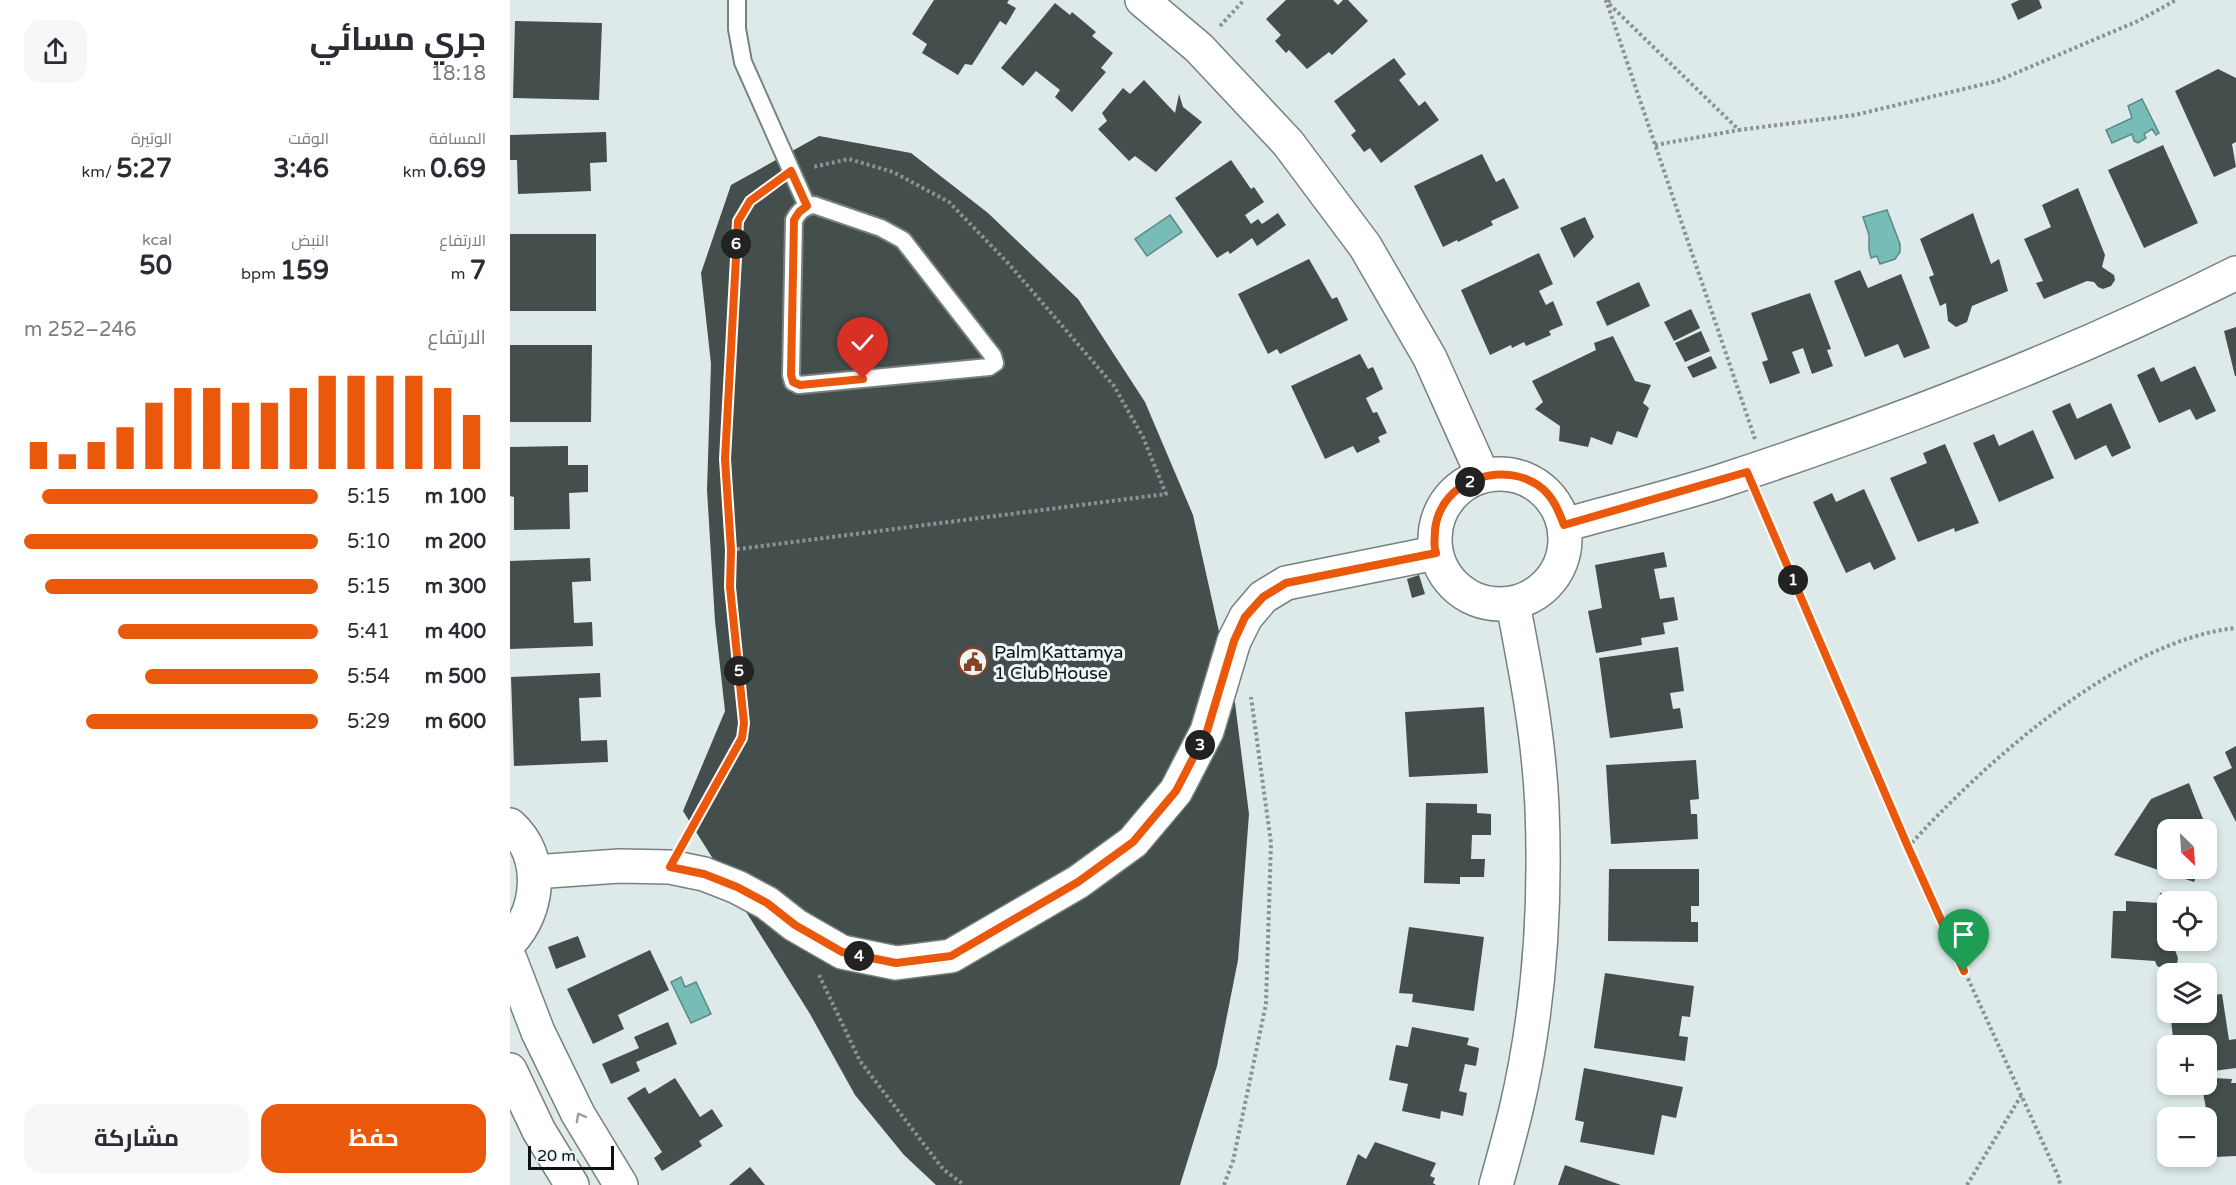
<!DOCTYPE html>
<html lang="ar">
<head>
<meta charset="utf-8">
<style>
  body { margin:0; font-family:"Varela Round",Cairo,sans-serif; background:#f7f7f7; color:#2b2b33; direction:rtl; height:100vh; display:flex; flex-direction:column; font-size:22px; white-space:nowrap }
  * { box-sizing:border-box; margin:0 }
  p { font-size:20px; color:#7c7c81 }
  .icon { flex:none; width:33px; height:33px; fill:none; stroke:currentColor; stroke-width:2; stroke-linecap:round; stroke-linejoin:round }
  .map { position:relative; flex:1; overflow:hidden; direction:ltr }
  .details { display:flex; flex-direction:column; background:#fff; width:510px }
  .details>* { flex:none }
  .needle { width:39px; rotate:155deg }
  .buttons { position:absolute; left:1647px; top:819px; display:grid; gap:12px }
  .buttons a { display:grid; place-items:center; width:60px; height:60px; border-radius:12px; background:#fff; box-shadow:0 3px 9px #0003; font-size:30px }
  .scale { position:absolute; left:18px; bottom:15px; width:86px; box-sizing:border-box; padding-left:6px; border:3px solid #0d1111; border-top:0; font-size:16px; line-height:21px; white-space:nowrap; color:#0d1111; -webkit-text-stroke:4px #eaf7f6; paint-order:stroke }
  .pin { position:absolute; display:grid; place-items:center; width:51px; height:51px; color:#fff; margin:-62px -26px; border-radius:50% 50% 50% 0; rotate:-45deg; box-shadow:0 0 6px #0007 }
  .pin .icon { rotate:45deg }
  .km { position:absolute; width:30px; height:30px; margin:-15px; border-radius:50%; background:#222; color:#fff; font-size:16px; line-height:30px; text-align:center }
  .round { display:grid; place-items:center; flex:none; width:63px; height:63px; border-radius:18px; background:#f7f7f7 }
  .summary { display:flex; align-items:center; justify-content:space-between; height:102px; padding:0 24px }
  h1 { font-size:33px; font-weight:700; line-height:45px }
  .stats { display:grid; grid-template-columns:repeat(3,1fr); gap:9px; height:102px; padding:6px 24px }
  .stats div { display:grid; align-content:center }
  .stats b { font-size:26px; font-weight:700 }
  .stats small { font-size:16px; font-weight:400 }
  .stats p { font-size:16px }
  .chart { height:168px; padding:12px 24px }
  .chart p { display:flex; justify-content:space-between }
  .chart svg { width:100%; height:108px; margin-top:6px; stroke:#ea580c; stroke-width:6 }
  .button { display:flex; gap:12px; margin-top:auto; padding:12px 24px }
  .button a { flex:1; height:69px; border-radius:18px; background:#ea580c; color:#fff; font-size:24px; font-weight:700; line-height:69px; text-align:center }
  .button a+a { background:#f7f7f7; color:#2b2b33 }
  ul { padding:0 24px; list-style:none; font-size:20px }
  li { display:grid; grid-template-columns:96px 72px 1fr; align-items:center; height:45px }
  li i { height:15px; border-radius:8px; background:#ea580c }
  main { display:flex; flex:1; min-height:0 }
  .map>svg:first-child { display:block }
  .water { fill:#78bcb8; stroke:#588986; stroke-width:1.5 }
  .building { fill:#434e4d }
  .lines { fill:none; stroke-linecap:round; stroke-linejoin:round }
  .service-casing { stroke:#768281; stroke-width:20 }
  .minor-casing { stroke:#768281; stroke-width:36 }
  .path { stroke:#8a9393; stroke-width:4; stroke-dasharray:3 3; stroke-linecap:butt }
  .service { stroke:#fff; stroke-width:16 }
  .minor { stroke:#fff; stroke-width:33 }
  .oneway { stroke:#9ea0a0 }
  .route-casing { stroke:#fff; stroke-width:12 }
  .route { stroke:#ea580c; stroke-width:8 }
  .labels { text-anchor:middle; stroke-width:6; stroke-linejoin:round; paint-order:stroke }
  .poi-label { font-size:18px; fill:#0d1111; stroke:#eaf7f6; text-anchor:start }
</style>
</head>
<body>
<main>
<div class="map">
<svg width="1726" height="1185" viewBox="0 0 1726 1185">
  <rect width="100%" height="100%" fill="#ddeae9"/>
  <path class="water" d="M1632 99 1649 133 1646 135 1642 129 1634 134 1636 138 1628 143 1624 141 1622 134 1602 143 1596 130 1622 118 1618 106Z
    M1377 210 1390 244V252L1385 259 1370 264 1367 256 1361 258 1359 250V235L1353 217Z
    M660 215 672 232 637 256 625 239Z
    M171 977 175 987 186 982 201 1014 181 1023 161 982Z"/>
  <path class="building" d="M424 0H499L497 3 506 8 496 25 490 21 462 65 455 64 448 75 412 53 417 44 402 34Z
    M776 0H823L828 5 833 0H838L858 21 822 55 819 52 797 69 779 50 776 53 765 41 771 35 756 19Z
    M1509 0H1529L1532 8 1508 20 1501 4Z
    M545 3 560 15 562 12 586 32 582 36 603 53 591 68 596 72 562 112 545 97 550 90 526 71 513 86 491 68Z
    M5 21 92 23 89 100 3 98Z
    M884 58 896 74 889 80 909 106 915 101 929 120 871 163 860 148 854 152 841 135 846 131 824 101Z
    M1708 69 1726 78V142L1722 144 1726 167 1704 177 1665 91Z
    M634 80 665 113 669 94 673 107 692 122 646 172 625 156 619 161 588 129 597 121 592 113 613 88 620 94Z
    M96 132 97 162 80 163 81 191 8 194 7 160H0V135Z
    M309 136 401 153 478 213 568 299 635 402 683 515 725 703 739 814 728 960 707 1066 670 1185H426L394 1155 345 1095 300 1014 173 811 215 711 205 621 197 490 201 364 191 273 221 185Z
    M1653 145 1688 223 1634 248 1598 170Z
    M972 154 986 182 994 178 1009 208 981 221 983 225 948 242 947 240 933 247 904 186Z
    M721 160 741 189 744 187 754 202 735 215 741 224 748 219 752 224 768 213 776 225 747 246 742 238 720 254 718 251 707 258 665 198Z
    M1568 188 1595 255 1592 267 1604 275 1605 280 1601 286 1593 289 1588 287 1584 282 1577 281 1534 299 1526 283 1533 281 1514 239 1541 227 1532 205Z
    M1463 213 1481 264 1489 259 1498 291 1462 306 1457 322 1446 327 1438 321 1436 303 1430 306 1419 277 1424 275 1410 239Z
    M1075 217 1084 237 1064 258 1050 228Z
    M0 234H86V311H0Z
    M1029 253 1043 284 1029 291 1036 305 1043 301 1053 325 1039 331 1041 335 1016 346 1014 342 1002 348 1001 345 980 355 951 290Z
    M799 259 822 299 827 297 838 320 770 354 767 349 758 354 728 294Z
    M1350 270 1358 288 1391 274 1420 348 1394 358 1388 344 1355 357 1324 281Z
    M1129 282 1140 306 1097 326 1086 302Z
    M1300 293 1321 349 1317 350 1323 366 1302 374 1293 348 1282 352 1290 373 1260 384 1252 362 1258 360 1241 313Z
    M1181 309 1190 328 1164 341 1154 322Z
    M1726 327V376H1725L1714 331Z
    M1191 331 1200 351 1175 362 1165 343Z
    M1103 336 1125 381 1141 385 1133 403 1139 408 1127 438 1107 431 1102 445 1081 437 1078 447 1049 441 1050 426 1025 409 1033 402 1022 381 1086 350 1084 343Z
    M0 345H82L81 422H0Z
    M850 354 858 369 863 367 873 389 856 398 863 413 867 412 877 433 868 437 870 442 847 453 843 446 815 459 781 386Z
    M1201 356 1207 368 1183 378 1177 367Z
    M1685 366 1706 411 1686 420 1680 409 1649 423 1627 375 1644 367 1651 382Z
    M1560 403 1567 419 1601 403 1621 448 1602 457 1596 445 1565 460 1542 411Z
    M1523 430 1544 478 1489 502 1463 443 1484 434 1489 446Z
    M1435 444 1469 523 1445 532 1444 528 1408 542 1380 478 1417 463 1413 453Z
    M58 446V465H78V492L59 493 60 529 4 530V497L0 496V447Z
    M1354 489 1386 559 1364 570 1360 562 1336 573 1303 502 1322 493 1326 502Z
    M1154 552 1157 567 1144 569 1150 599 1164 597 1168 620 1153 623 1155 634 1131 638 1132 645 1086 653 1078 611 1092 608 1085 565Z
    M80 558 81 581 62 582 64 623 82 622 83 646 0 649V561Z
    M909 575 915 594 902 598 897 579Z
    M1168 647 1174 691 1160 693 1163 709 1170 708 1173 728 1100 738 1089 658Z
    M90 673 91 697 69 698 71 741 97 740 98 762 4 766 1 677Z
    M974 707 978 773 899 777 895 712Z
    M1726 746V822L1703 777 1722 768 1715 752Z
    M1186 760 1189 799 1180 800 1181 814H1187L1188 839 1101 844 1096 765Z
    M1679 783 1693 819 1688 822 1694 830H1658V868H1690L1684 882 1604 855 1641 799Z
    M916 803 967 804V813L981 814V835H962L961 859H975L974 877H950V884L914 883Z
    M1696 830 1703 839 1701 848 1696 851Z
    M1099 869H1189V906H1181V922H1188V942L1098 941Z
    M1650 893 1678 894 1676 902H1658V940H1661L1668 958 1667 964 1657 970 1647 966 1645 961 1601 958 1603 911H1616V901L1649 903Z
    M899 927 974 937 964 1011 902 1002 903 994 889 993Z
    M68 936 76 957 46 969 38 947Z
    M140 950 159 990 108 1015 114 1029 83 1044 57 989Z
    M1095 973 1184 986 1180 1017 1172 1016 1169 1036 1178 1037 1175 1061 1084 1048Z
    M1712 994 1719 1040 1726 1039V1068L1696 1072V1046H1664L1660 1012H1696V996Z
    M158 1022 167 1044 126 1062 130 1071 101 1084 92 1064 129 1048 124 1037Z
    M902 1027 959 1038 957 1045 969 1048 966 1066 955 1064 949 1091 957 1093 953 1116 931 1111 930 1119 892 1111 898 1084 879 1080 886 1045 898 1047Z
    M1074 1068 1173 1087 1166 1118 1152 1115 1144 1155 1070 1142 1074 1122 1065 1120Z
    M165 1078 190 1117 202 1109 213 1126 189 1141 192 1146 152 1171 144 1158 152 1152 117 1098 135 1087 139 1094Z
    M1703 1078 1722 1079 1721 1083H1726V1156L1705 1157 1692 1087 1701 1085Z
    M865 1142 926 1163 920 1176 925 1178 923 1183 926 1185H836L848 1154 856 1159Z
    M1055 1165 1111 1185H1048Z
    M240 1167 255 1185H219Z"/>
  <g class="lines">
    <g class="service-casing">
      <path id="service" d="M227 0V29L233 62 297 206
        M304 205 371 228 393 240 483 356 485 363 479 367 289 385 283 382 281 375 284 220C289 211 293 207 304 205Z"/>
    </g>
    <g class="minor-casing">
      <path id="minor" d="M632 0 689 48 778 143 855 246 920 358 973 476
        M925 539a65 65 0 1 1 130 0a65 65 0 1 1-130 0Z
        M1054 525C1105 511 1157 498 1208 482 1385 424 1559 357 1726 273
        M0 825C35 856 30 910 0 942
        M24 872 109 866 160 867 194 874 227 887 257 903 285 925 332 952 386 963 441 956 568 882 623 842 666 791 697 731 724 641 736 617 753 597 776 583 925 553
        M0 959 28 1032 68 1114 111 1185
        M0 1070 29 1131 62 1185
        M986 1185C993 1160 1000 1135 1006 1110 1029 1012 1036 907 1032 807 1029 738 1016 671 1003 604"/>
    </g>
    <path class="path" d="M1095 0 1229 130 1345 115 1487 81 1628 21 1666 0
      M1100 0 1097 3 1245 439
      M710 26 734 0
      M1145 145 1229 130
      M1249 500 1398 847 1549 1178 1550 1185
      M221 550 656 494 633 437 604 386 498 263 439 202 383 172 339 159 303 167
      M175 841 226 751 232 737 235 723 220 587 221 550 215 459 228 221 240 201 264 184
      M1398 847C1474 763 1610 640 1726 628
      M309 975 350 1061 433 1169 454 1185
      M714 1185 723 1161 756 1004 761 843 741 697
      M1457 1185 1511 1096"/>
    <use href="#service" class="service"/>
    <use href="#minor" class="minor"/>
  </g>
  <defs><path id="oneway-chevron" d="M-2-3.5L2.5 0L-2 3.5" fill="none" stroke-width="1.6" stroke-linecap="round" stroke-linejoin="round" transform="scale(1.5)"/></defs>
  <use class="oneway" href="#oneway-chevron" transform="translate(70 1117) rotate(-119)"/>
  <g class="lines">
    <g class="route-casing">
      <path id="route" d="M353 379 290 385 283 382 281 375 284 220 289 212 297 206 281 171 240 201 228 221 215 459 221 550 220 587 234 723 232 738 160 867 194 874 227 887 257 903 285 925 332 952 386 963 441 956 568 882 623 842 666 791 697 731 724 641 735 617 753 597 776 583 926 553C923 545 925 538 925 530 930 479 996 458 1033 489 1044 499 1049 512 1054 525L1237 472 1398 847 1454 971"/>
    </g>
    <use href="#route" class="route"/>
  </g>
  <defs>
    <g id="civic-ring" transform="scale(1.5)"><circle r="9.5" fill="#eaf7f6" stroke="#894023" stroke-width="1.5"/><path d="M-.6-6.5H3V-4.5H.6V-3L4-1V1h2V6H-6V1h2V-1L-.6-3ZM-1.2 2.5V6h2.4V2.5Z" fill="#894023"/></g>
  </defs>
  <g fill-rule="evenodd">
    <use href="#civic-ring" x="463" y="662"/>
  </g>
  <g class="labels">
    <g class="poi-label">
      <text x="484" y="658">Palm Kattamya<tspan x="484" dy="21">1 Club House</tspan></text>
    </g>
  </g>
</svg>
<div class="buttons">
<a><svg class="needle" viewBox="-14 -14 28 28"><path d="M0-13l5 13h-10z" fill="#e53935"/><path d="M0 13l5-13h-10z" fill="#7c7c81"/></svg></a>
<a><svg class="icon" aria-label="locate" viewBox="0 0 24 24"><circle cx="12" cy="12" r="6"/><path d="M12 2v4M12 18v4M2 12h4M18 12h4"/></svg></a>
<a><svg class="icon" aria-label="layers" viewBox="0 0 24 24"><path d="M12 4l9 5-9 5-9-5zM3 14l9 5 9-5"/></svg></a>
<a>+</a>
<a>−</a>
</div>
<div class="scale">20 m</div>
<div class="pin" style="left:1454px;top:971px;background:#1e9e55"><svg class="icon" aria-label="arrive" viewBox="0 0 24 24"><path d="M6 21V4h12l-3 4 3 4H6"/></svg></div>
<div class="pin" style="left:353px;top:379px;background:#d93025"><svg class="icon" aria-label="check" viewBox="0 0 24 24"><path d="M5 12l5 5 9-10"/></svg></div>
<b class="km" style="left:1283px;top:580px">1</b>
<b class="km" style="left:960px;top:482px">2</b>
<b class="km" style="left:690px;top:745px">3</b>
<b class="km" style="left:349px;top:956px">4</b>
<b class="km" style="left:229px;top:671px">5</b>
<b class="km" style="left:226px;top:244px">6</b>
</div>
<section class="details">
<div class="summary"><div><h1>جري مسائي</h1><p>18:18</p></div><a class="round"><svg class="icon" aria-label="share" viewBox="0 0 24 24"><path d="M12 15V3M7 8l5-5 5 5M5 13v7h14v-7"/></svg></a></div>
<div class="stats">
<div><p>المسافة</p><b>0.69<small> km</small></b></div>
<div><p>الوقت</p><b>3:46</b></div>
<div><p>الوتيرة</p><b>5:27<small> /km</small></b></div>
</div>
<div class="stats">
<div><p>الارتفاع</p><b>7<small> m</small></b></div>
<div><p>النبض</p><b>159<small> bpm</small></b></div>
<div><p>kcal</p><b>50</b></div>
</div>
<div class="chart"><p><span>الارتفاع</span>246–252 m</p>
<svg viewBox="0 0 160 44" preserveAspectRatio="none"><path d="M5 44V33M15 44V38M25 44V33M35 44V27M45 44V17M55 44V11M65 44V11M75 44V17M85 44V17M95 44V11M105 44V6M115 44V6M125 44V6M135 44V6M145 44V11M155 44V22"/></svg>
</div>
<ul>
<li><b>100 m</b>5:15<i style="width:94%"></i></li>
<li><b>200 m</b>5:10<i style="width:100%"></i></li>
<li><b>300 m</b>5:15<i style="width:93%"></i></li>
<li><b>400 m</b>5:41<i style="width:68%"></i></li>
<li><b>500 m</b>5:54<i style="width:59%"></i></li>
<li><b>600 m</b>5:29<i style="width:79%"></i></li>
</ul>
<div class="button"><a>حفظ</a><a>مشاركة</a></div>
</section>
</main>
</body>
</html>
